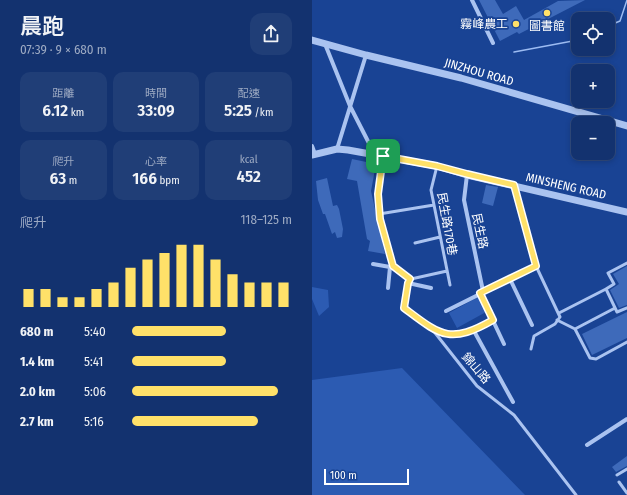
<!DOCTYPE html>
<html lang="zh-TW">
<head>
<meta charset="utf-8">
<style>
  body { margin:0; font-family:"Fira Sans Condensed","Noto Sans TC",sans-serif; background:#203e77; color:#f1f3f6; height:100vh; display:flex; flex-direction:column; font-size:15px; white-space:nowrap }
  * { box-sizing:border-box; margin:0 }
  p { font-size:13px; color:#9daac3 }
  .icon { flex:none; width:22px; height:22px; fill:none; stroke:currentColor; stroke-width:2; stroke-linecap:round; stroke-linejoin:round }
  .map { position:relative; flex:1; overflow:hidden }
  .side { display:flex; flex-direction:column; background:#13326f; width:312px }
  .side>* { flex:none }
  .controls { position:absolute; left:259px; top:12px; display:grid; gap:8px }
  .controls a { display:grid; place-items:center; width:44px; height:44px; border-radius:8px; background:#13326f; box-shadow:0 2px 6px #0003,0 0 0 1px #324d82; font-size:20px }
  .scale { position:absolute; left:12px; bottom:10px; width:85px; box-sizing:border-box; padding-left:4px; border:2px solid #fff; border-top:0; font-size:11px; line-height:14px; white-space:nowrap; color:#fff; -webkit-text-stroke:3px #194394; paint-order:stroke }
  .pin { position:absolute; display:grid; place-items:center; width:34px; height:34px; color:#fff; margin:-17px; border-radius:8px; box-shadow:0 2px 6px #0006 }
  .round { display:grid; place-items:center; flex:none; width:42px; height:42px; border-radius:12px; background:#203e77 }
  .overview { display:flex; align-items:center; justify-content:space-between; height:68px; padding:0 20px }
  h1 { font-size:22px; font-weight:600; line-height:30px }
  .figures { display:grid; grid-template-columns:repeat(3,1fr); gap:6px; height:68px; padding:4px 20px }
  .figures div { display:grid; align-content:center; border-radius:10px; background:#203e77; text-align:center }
  .figures b { font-size:17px; font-weight:600 }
  .figures small { font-size:11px; font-weight:400 }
  .figures p { font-size:11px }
  .chart { height:112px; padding:8px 20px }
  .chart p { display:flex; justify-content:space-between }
  .chart svg { width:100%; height:72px; margin-top:4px; stroke:#ffe169; stroke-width:6 }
  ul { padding:0 20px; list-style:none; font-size:13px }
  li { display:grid; grid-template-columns:64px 48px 1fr; align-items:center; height:30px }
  li i { height:10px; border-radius:5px; background:#ffe169 }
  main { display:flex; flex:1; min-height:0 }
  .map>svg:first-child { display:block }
  .green { fill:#2c5bb2 }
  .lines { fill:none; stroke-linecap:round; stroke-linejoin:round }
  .stream { stroke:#9dbcf2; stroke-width:1.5 }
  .building { fill:#3e6aba }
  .service { stroke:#aac3f0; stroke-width:3 }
  .minor { stroke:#aac3f0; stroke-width:4 }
  .tertiary { stroke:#aac3f0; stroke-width:7 }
  .route-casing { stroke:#fff; stroke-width:8 }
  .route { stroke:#ffe169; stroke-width:5 }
  .poi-dot { fill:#ffe169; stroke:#194394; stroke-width:1.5 }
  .labels { text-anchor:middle; stroke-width:3.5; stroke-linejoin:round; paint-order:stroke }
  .poi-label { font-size:12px; fill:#fff; stroke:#194394; text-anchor:end }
  .street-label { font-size:12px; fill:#fff; stroke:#194394 }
</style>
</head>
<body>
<main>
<section class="side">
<div class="overview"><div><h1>晨跑</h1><p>07:39 · 9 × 680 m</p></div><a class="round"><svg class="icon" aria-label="share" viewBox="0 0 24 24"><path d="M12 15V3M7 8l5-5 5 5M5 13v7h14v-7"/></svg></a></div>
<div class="figures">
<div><p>距離</p><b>6.12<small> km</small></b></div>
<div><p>時間</p><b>33:09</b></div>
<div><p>配速</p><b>5:25<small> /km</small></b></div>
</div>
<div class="figures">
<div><p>爬升</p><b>63<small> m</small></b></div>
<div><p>心率</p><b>166<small> bpm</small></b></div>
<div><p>kcal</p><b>452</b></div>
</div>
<div class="chart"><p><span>爬升</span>118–125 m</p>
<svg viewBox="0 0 160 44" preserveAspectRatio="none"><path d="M5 44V33M15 44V33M25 44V38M35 44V38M45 44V33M55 44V29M65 44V20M75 44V15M85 44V11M95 44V6M105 44V6M115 44V15M125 44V24M135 44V29M145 44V29M155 44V29"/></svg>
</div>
<ul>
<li><b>680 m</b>5:40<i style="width:59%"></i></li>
<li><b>1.4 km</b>5:41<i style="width:59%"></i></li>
<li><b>2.0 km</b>5:06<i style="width:91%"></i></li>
<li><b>2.7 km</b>5:16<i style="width:79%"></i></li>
</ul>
</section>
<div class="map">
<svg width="315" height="495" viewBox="0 0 315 495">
  <rect width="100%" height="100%" fill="#194394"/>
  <path class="green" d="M0 287 16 290 17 307 7 316 0 299Z
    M166 297 174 312 145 328 137 313Z
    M90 368 213 495H0V380Z"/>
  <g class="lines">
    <path class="stream" d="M296 26 308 21 315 0
      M202 52 266 40"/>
  </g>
  <path class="building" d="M167 0H183L191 14 204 6 212 20 246 1 273 0 207 34 205 32 188 41Z
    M40 159 64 164 59 191 73 254 56 251 58 241 55 239 45 181 35 179Z
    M15 178 21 206 25 205 27 209 31 229 30 237 25 238 23 232 20 234 13 214H11L6 200 4 181Z
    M174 185 186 187 181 206 170 203Z
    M315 266V305L307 308 298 290 307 284 301 274Z
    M315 312V338L280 355 270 334Z
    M315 456V466L304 472 300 467Z"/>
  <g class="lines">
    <path class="service" d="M71 157 66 194 68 219 81 266 99 279 96 283 92 308 120 329 165 386 202 415 264 495
      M125 166 119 190 138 285
      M67 214 122 205
      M103 243 128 237
      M99 279 135 271
      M294 289 302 284 296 273 315 263
      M247 313 294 289 305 312 315 308
      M245 320 263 329 278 358 284 359 315 342
      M263 329 303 308
      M219 349 222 336 243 324 248 317 224 266
      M305 475 315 469
      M307 482 315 493"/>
    <path class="minor" d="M160 0 181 43
      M13 44 38 106 63 155
      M0 146 3 154
      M25 149 54 55
      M155 175 152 200 171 291
      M61 264 78 267 81 266
      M198 279 220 325
      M96 283 119 288
      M76 288 78 267
      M168 293 192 344
      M134 311 224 266 202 185
      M120 329C145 339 158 333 181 320
      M162 331 201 402
      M275 445 315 419"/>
    <path class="tertiary" d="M0 40 54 55 149 78 315 126
      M0 155 25 149 36 150 125 166 155 175 315 212"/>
  </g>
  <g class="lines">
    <g class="route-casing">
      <path id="route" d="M71 156 125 166 155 174 202 185 224 266 168 293 181 320C137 345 128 335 92 308L96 283 98 279 81 266 68 219 66 194Z"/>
    </g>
    <use href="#route" class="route"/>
  </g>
  <g class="poi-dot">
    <circle cx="235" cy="13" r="4"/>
    <circle cx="204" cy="24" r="4"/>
  </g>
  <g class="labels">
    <g class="poi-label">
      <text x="196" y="28">霧峰農工</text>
      <text x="235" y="30" text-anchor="middle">圖書館</text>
    </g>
    <g class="street-label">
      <text transform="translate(167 72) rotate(16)" y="4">JINZHOU ROAD</text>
      <text transform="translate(254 186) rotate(13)" y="4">MINSHENG ROAD</text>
      <text transform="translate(135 224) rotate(80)" y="4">民生路170巷</text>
      <text transform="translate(168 231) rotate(78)" y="4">民生路</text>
      <text transform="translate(164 368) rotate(49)" y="4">錦山路</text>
    </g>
  </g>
</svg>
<div class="controls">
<a><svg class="icon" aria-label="locate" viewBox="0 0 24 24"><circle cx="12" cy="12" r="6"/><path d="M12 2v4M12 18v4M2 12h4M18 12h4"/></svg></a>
<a>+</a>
<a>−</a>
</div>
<div class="scale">100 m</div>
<div class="pin" style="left:71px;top:156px;background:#1e9e55"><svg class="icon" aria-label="arrive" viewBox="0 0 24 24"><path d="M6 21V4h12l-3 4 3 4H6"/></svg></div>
</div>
</main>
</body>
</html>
